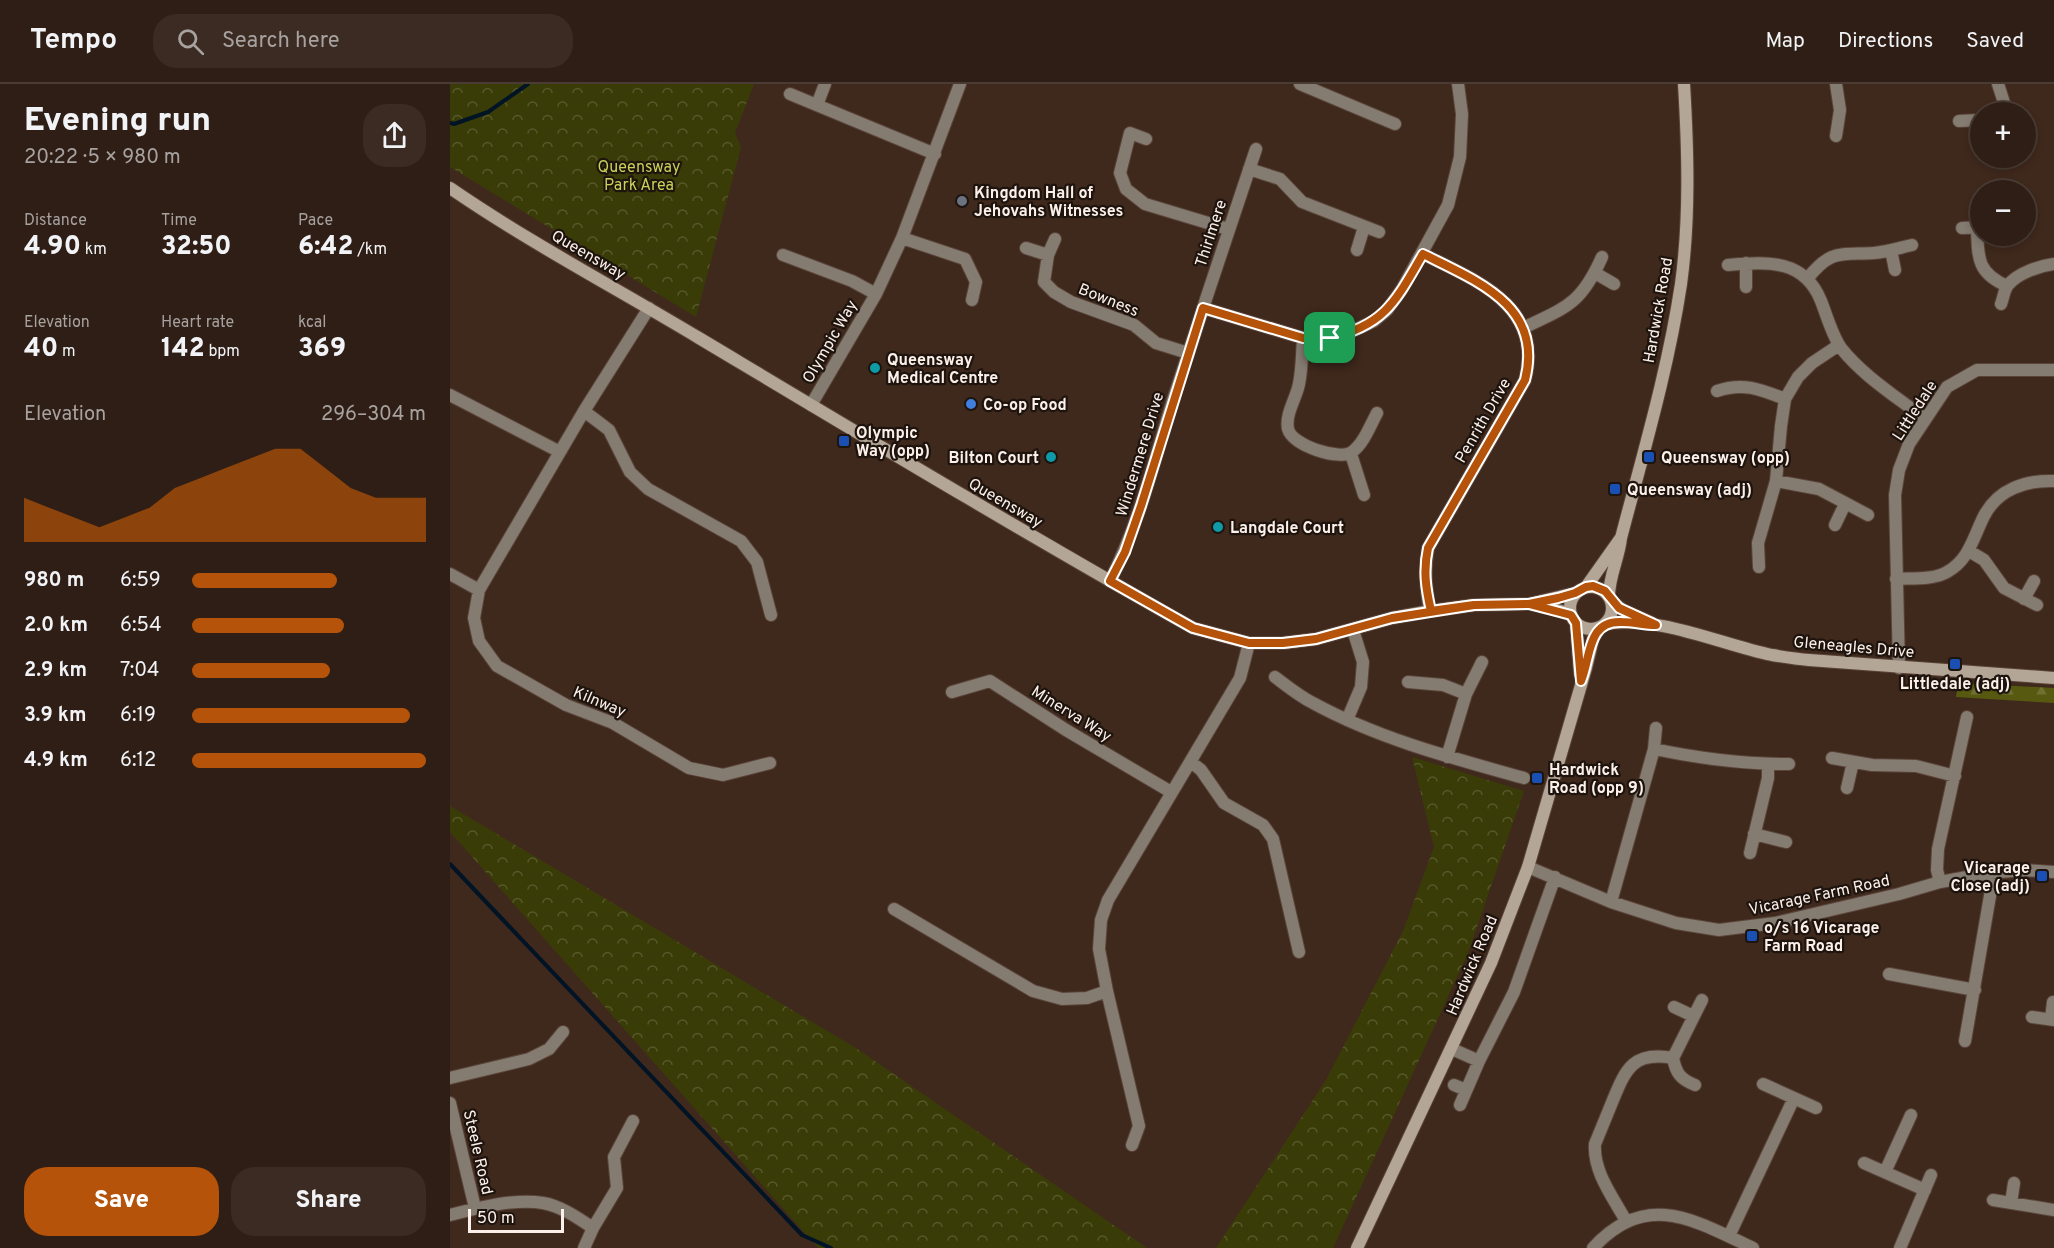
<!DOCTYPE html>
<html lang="en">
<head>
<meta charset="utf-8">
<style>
  body { margin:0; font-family:Overpass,sans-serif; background:#3b2b22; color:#f1f3f6; height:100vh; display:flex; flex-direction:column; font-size:22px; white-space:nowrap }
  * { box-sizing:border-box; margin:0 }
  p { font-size:20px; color:#a7a2a0 }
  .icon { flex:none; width:33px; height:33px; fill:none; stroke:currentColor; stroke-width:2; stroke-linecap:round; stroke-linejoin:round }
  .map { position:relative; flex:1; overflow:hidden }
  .panel { display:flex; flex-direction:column; background:#2f1e15; width:450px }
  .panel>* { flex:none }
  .controls { position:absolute; left:1520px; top:18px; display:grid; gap:12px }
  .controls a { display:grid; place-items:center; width:66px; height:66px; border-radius:50%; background:#2f1e15; box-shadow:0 3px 9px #0003,0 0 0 2px #4a3c34; font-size:30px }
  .scale { position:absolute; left:18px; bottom:15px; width:96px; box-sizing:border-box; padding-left:6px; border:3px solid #fdf0ea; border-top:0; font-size:16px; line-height:21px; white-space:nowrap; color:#fdf0ea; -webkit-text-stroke:4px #1e140e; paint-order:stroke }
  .pin { position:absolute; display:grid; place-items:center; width:51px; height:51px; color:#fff; margin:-26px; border-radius:12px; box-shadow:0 3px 9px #0006 }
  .round { display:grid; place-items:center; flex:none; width:63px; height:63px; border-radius:24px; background:#3b2b22 }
  .headline { display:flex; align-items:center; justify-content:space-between; height:102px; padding:0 24px }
  h1 { font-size:33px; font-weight:800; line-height:45px }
  .metrics { display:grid; grid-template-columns:repeat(3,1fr); gap:9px; height:102px; padding:6px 24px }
  .metrics div { display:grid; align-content:center }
  .metrics b { font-size:26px; font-weight:800 }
  .metrics small { font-size:16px; font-weight:400 }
  .metrics p { font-size:16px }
  .chart { height:168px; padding:12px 24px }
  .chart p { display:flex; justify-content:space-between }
  .chart svg { width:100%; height:108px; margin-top:6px; fill:#b45309; opacity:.7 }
  .button { display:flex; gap:12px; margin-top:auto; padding:12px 24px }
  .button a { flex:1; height:69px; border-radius:24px; background:#b45309; color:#fff; font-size:24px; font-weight:800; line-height:69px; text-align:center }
  .button a+a { background:#3b2b22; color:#f1f3f6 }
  ul { padding:0 24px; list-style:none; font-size:20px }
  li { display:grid; grid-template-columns:96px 72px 1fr; align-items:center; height:45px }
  li i { height:15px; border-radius:8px; background:#b45309 }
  header { display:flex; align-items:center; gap:36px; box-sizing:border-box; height:84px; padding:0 30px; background:#2f1e15; border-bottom:2px solid #4a3c34 }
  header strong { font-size:28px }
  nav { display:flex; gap:33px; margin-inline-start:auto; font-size:21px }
  .search { width:420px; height:54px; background:#3b2b22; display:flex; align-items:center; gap:15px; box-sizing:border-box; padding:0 21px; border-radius:24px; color:#a7a2a0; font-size:22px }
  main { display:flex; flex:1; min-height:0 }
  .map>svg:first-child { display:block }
  .forest { fill:url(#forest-firs) }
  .park { fill:url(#park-crowns) }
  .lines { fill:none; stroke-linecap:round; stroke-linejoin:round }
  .stream { stroke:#001425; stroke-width:4 }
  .street-casing { stroke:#5a4439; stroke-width:14 }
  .secondary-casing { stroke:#5a4439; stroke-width:14 }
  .street { stroke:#847b71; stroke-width:12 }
  .secondary { stroke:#b4a696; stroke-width:12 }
  .route-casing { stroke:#fff; stroke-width:12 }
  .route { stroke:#b45309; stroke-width:8 }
  .worship-dot { fill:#6b7280; stroke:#1e140e; stroke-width:2 }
  .culture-dot { fill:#0f9aa8; stroke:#1e140e; stroke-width:2 }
  .shop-dot { fill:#3f7fe0; stroke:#1e140e; stroke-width:2 }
  .transit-dot { fill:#1a4fb4; stroke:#1e140e; stroke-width:2 }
  .labels { text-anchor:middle; stroke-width:4.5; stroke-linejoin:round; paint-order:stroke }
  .park-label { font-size:16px; fill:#cad157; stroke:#1e140e }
  .poi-label { font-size:16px; font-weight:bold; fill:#fdf0ea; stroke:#1e140e; text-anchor:start }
  .street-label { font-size:16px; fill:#fdf0ea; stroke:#1e140e }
</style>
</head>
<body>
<header>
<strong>Tempo</strong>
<div class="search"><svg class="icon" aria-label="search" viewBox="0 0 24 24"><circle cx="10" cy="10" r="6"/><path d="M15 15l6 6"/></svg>Search here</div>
<nav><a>Map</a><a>Directions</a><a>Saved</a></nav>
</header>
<main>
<section class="panel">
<div class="headline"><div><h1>Evening run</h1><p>20:22 · 5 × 980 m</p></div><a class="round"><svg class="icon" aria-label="share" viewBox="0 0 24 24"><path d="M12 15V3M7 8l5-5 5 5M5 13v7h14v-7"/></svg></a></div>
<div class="metrics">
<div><p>Distance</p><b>4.90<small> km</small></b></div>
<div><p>Time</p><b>32:50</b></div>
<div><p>Pace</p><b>6:42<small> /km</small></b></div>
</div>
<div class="metrics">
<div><p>Elevation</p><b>40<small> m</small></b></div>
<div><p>Heart rate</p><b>142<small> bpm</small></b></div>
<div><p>kcal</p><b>369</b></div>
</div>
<div class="chart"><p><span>Elevation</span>296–304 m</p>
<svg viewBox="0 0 160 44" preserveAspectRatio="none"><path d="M0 44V26L10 30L20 34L30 38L40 34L50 30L60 22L70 18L80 14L90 10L100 6L110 6L120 14L130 22L140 26L150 26L160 26V44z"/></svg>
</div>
<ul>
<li><b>980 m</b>6:59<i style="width:62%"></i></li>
<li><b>2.0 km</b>6:54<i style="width:65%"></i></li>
<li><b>2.9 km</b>7:04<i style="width:59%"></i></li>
<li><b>3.9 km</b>6:19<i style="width:93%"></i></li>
<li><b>4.9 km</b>6:12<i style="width:100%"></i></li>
</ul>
<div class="button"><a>Save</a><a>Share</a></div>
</section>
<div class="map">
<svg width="1604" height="1164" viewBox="0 0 1604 1164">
  <defs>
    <pattern id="forest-firs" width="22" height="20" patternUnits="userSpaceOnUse" patternTransform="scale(1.5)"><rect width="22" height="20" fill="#56590f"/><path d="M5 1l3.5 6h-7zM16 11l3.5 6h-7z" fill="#6f7132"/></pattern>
    <pattern id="park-crowns" width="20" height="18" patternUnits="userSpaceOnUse" patternTransform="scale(1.5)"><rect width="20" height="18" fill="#3a3c07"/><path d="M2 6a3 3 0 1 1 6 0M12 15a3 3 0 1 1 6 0" fill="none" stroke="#57582b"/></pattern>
  </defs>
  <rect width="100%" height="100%" fill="#3f281c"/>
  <path class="forest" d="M1508 599 1604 604V619L1506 613Z"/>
  <path class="park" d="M0 0H304L285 49 291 63 246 233 0 83Z
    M962 673 1074 707 1018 869 883 1164H766L876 996 953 847 984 763Z
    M0 722 406 964 697 1164H368L0 748Z"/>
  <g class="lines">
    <path class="stream" d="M0 39 4 40 38 28 78 0
      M0 780 352 1151 381 1164"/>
    <g class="street-casing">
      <path id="street" d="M850 0 945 40
        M1386 0 1390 26 1386 52
        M1548 0 1557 28
        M340 10 485 70
        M367 21 375 0
        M1509 37 1530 36
        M696 55 680 49 670 89 676 105 695 120 778 145
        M799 85 830 95 852 118 929 148
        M1512 144 1530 143
        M1527 144C1528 174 1527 189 1557 202
        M452 154 515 175 526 198 522 216
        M605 155 598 171 594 198 604 208 621 218 684 241 706 259 738 269
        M576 164 598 171
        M907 166 914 143
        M1441 166 1445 186
        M973 170C1027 197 1094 222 1075 296L978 464C974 487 976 505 980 527
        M333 171 402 197 426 210
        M1296 179V203
        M1278 181C1316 178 1354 174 1371 217 1377 232 1382 251 1391 264 1413 292 1447 313 1475 335
        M1145 189 1164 200
        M1357 195C1381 165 1389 171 1424 169 1437 168 1449 164 1462 161
        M1551 220C1553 215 1554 206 1558 201 1568 189 1589 182 1604 180
        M199 224 134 327 29 506 24 534 29 557 47 582 116 621 163 639 239 684 273 691 320 679
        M753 224 853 254H880L896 250 924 237 937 226 952 205 998 121 1010 73 1012 30 1008 0
        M1073 244C1117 223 1131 220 1152 173
        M853 254C852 270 852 285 849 300 846 315 835 330 838 345 842 362 891 377 902 368 914 359 920 342 927 329
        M1267 307C1293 298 1310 305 1335 315
        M0 311 110 368
        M361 321 426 210 452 154 510 0
        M134 327 159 346 180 388 198 405 291 457 307 478 321 531
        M901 370 914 411
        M1326 397 1369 405 1418 431
        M1385 441 1395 420
        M1519 467 1534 476 1554 504 1587 521
        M1309 483 1308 459 1326 397 1331 342 1335 315 1348 293 1362 279 1389 261
        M0 490 29 506
        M1446 495C1461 494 1484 496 1497 488 1519 476 1523 454 1534 432 1548 405 1576 396 1604 397
        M660 497C689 440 704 377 723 316 750 232 778 149 806 65
        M1574 515 1584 497
        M1449 584 1445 411 1449 386 1459 360 1497 303 1527 286H1604
        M825 593C837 602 849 612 863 619 929 655 1002 674 1074 694
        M958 598 993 601 1016 610
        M502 608 540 597 616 646 721 708
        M897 636 911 603 913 578 903 546
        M1204 665C1247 674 1294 680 1339 680
        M997 673 1016 610 1032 578
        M1382 674 1422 681 1466 682 1505 692
        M741 678 751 686 774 719 813 741 823 755 849 868
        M1397 704 1403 678
        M1304 750 1336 758
        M1300 769 1318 694V680
        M1078 783 1161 818 1226 839 1269 846 1325 839 1449 810 1490 798 1539 789 1573 786 1604 788
        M1490 798 1487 786 1488 765 1517 633
        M1161 818 1204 665 1206 644
        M444 825 583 907 612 915 637 914 657 907
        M1439 890 1525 906
        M1224 923 1243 932
        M1582 933 1604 936
        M1601 935 1603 918
        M1515 957 1541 806 1539 789
        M1002 965 1029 977
        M1223 974C1226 989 1230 995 1245 1001
        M0 994 79 975 99 965 113 948
        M1313 1000 1366 1024
        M1004 1001 1016 1006
        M0 1019 25 1124
        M1010 1021 1029 977 1064 908 1105 793
        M682 1061 689 1042 657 907 649 865 651 836 658 816 790 594 799 559
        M1414 1079 1475 1106
        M1435 1088 1461 1031
        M1543 1116 1604 1126
        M1561 1119 1564 1099
        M0 1131C27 1124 65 1114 93 1119 111 1122 128 1134 143 1144
        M1176 1137C1163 1113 1143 1088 1145 1060 1151 1045 1157 1031 1163 1016 1176 984 1184 967 1223 974L1252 916
        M1279 1152 1344 1014
        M134 1164 143 1144 167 1104 164 1073 183 1037
        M1143 1164C1196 1106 1244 1136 1303 1164
        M1450 1164 1481 1091"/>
    </g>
    <g class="secondary-casing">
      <path id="secondary" d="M0 104C80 159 166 204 249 254 413 352 576 450 743 544L799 559H833L866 555 942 534 980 527 1024 521 1079 520 1125 509
        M1120 524a21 21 0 1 1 42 0a21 21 0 1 1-42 0Z
        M1136 503 1170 455
        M1159 512C1159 492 1169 474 1171 454 1193 370 1218 286 1231 200 1240 134 1238 67 1234 0
        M1162 518 1173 526 1202 539
        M1080 520 1111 527 1121 531
        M1126 539 1130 590
        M1155 540C1210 531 1269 560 1322 571 1334 573 1347 575 1359 576L1604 594
        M907 1164 1041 879 1078 783 1136 584 1143 555 1150 543"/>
    </g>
    <use href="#street" class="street"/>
    <use href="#secondary" class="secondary"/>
  </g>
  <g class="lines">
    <g class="route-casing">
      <path id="route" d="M880 254H853L753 224 691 422 675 468 660 497 743 544 799 559H833L866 555 942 534 1024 521 1079 520 1121 531 1126 539 1131 597C1141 573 1137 536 1172 538 1184 538 1194 541 1206 541L1169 524 1155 507 1143 502 1136 503 1125 509 1108 514 1079 520 1024 521 981 527C976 505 973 487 978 464L1075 296C1094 222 1027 197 973 170 946 216 936 241 880 254"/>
    </g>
    <use href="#route" class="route"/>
  </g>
  <circle class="worship-dot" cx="512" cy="117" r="6"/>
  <g class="culture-dot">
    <circle cx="425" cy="284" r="6"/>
    <circle cx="601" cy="373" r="6"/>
    <circle cx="768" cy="443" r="6"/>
  </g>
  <circle class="shop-dot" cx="521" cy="320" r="6"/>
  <g class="transit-dot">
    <rect x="388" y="351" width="12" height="12" rx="3"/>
    <rect x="1193" y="367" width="12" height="12" rx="3"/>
    <rect x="1159" y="399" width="12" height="12" rx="3"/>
    <rect x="1499" y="574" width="12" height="12" rx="3"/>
    <rect x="1081" y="688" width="12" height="12" rx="3"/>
    <rect x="1586" y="786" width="12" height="12" rx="3"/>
    <rect x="1296" y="846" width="12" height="12" rx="3"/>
  </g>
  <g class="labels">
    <g class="park-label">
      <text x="189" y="88">Queensway<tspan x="189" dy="18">Park Area</tspan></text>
    </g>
    <g class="poi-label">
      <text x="524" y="114">Kingdom Hall of<tspan x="524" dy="18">Jehovahs Witnesses</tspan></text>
      <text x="437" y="281">Queensway<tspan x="437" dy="18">Medical Centre</tspan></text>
      <text x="533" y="326">Co-op Food</text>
      <text x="406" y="354">Olympic<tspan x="406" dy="18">Way (opp)</tspan></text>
      <text x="589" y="379" text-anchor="end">Bilton Court</text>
      <text x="1211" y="379">Queensway (opp)</text>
      <text x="1177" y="411">Queensway (adj)</text>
      <text x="780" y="449">Langdale Court</text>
      <text x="1505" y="605" text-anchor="middle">Littledale (adj)</text>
      <text x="1099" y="691">Hardwick<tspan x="1099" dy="18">Road (opp 9)</tspan></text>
      <text x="1580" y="789" text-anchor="end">Vicarage<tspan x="1580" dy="18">Close (adj)</tspan></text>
      <text x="1314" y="849">o/s 16 Vicarage<tspan x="1314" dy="18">Farm Road</tspan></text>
    </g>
    <g class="street-label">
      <text transform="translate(760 149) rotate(-72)" y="6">Thirlmere</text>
      <text transform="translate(139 170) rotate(30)" y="6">Queensway</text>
      <text transform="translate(659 215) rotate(22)" y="6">Bowness</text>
      <text transform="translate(1207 226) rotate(-80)" y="6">Hardwick Road</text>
      <text transform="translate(379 257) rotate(-60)" y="6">Olympic Way</text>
      <text transform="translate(1464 326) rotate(-57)" y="6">Littledale</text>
      <text transform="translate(1032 336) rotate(-60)" y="6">Penrith Drive</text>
      <text transform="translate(689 370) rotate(-73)" y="6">Windermere Drive</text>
      <text transform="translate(556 418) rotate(30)" y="6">Queensway</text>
      <text transform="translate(1404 562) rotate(5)" y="6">Gleneagles Drive</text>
      <text transform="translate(150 617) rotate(23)" y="6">Kilnway</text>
      <text transform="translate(622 629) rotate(32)" y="6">Minerva Way</text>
      <text transform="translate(1369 810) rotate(-12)" y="6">Vicarage Farm Road</text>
      <text transform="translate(1021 881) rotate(-67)" y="6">Hardwick Road</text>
      <text transform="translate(29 1068) rotate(77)" y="6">Steele Road</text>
    </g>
  </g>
</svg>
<div class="controls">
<a>+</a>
<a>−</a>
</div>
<div class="scale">50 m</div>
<div class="pin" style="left:880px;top:254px;background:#1e9e55"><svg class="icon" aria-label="arrive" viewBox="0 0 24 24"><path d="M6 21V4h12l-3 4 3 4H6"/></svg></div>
</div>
</main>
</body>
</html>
